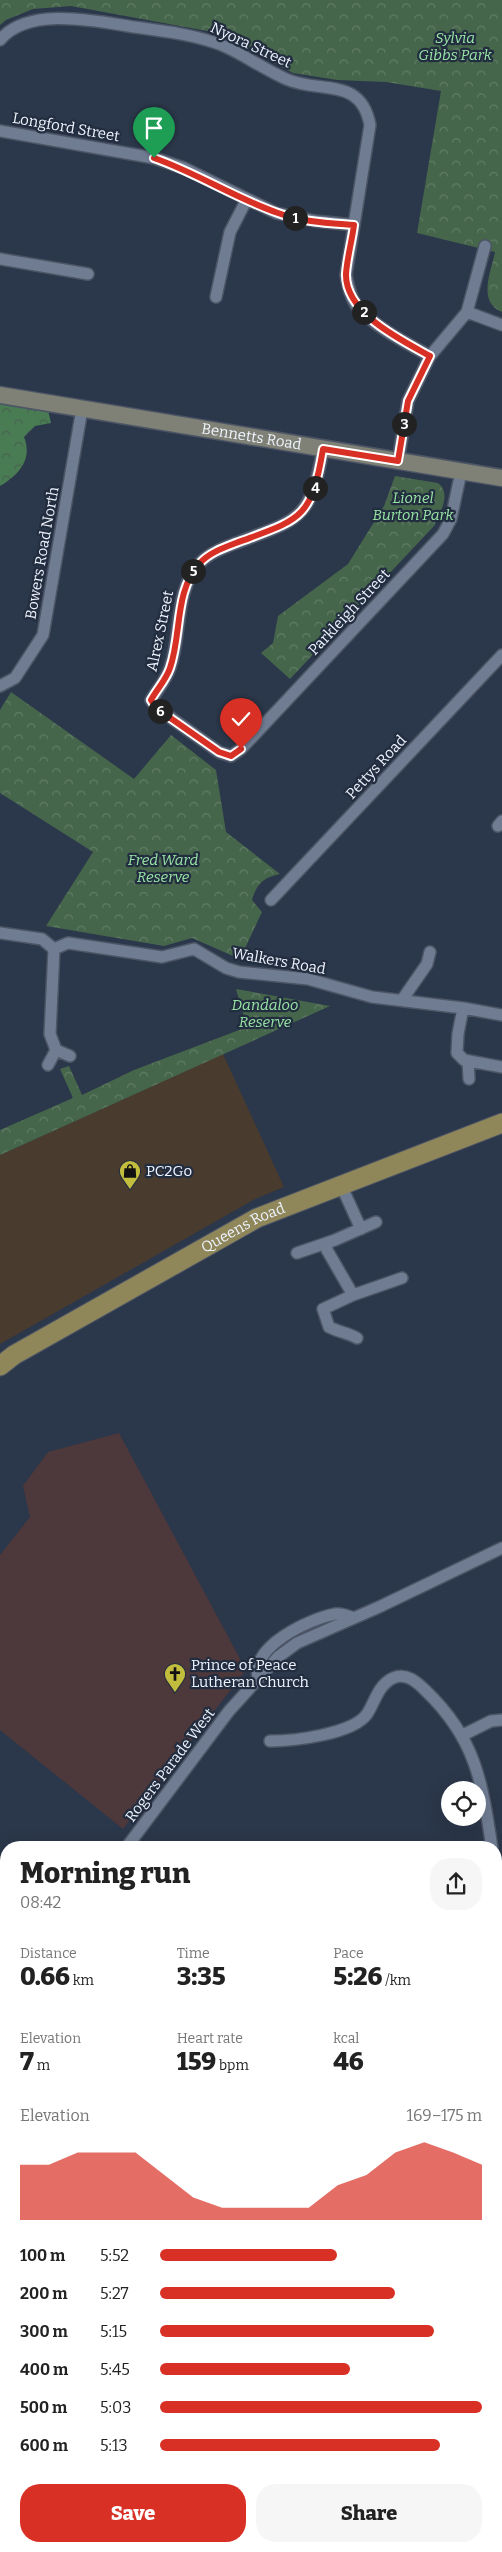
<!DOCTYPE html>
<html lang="en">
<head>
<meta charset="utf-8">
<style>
  body { margin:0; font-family:Bitter,serif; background:#f6f6f6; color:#222; height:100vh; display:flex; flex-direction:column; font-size:19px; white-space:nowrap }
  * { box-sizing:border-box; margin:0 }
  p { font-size:16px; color:#767676 }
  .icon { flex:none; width:28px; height:28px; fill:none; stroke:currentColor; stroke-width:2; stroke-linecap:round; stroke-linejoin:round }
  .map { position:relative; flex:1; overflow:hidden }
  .sheet { position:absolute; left:0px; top:1841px; width:502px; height:711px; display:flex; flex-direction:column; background:#fff; border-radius:20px 20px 0 0; box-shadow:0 5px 20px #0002 }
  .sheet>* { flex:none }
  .tools { position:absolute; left:441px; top:1781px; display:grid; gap:10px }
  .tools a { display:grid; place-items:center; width:45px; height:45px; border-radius:50%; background:#fff; box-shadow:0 5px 20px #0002; font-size:25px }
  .pin { position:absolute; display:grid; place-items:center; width:42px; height:42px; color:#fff; margin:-51px -21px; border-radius:50% 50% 50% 0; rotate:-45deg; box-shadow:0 0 5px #0007 }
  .pin .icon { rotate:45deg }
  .km { position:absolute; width:25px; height:25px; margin:-12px; border-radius:50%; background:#222; color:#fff; font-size:14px; line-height:25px; text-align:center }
  .round { display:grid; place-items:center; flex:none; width:52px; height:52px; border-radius:20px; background:#f6f6f6 }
  .summary { display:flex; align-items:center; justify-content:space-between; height:85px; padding:0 20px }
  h1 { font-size:28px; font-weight:800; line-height:38px }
  .stats { display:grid; grid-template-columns:repeat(3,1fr); gap:8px; height:85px; padding:5px 20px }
  .stats div { display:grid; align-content:center }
  .stats b { font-size:25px; font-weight:800 }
  .stats small { font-size:14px; font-weight:400 }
  .stats p { font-size:14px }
  .chart { height:140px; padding:10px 20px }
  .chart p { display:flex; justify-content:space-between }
  .chart svg { width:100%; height:90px; margin-top:5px; fill:#d93025; opacity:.7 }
  .primary-button { display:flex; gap:10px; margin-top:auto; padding:10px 20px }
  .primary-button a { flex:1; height:58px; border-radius:20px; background:#d93025; color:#fff; font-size:20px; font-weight:800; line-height:58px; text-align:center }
  .primary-button a+a { background:#f6f6f6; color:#222 }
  ul { padding:0 20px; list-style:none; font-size:16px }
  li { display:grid; grid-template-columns:80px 60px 1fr; align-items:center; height:38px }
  li i { height:12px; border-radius:6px; background:#d93025 }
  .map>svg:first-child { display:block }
  .industrial { fill:#4a3b2f }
  .education { fill:#4d383b }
  .forest { fill:url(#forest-crowns) }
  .park { fill:url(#park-crowns) }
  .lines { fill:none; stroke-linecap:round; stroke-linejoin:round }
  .street-casing { stroke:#4c5565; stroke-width:14 }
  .secondary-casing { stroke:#4c5565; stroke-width:19 }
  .primary-casing { stroke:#4c5565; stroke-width:21 }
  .street { stroke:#6f7c92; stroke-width:11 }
  .secondary { stroke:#7f8176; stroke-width:16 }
  .primary { stroke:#8f865a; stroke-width:19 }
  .route-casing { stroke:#fff; stroke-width:10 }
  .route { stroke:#d93025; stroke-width:6 }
  .labels { text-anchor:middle; stroke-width:4.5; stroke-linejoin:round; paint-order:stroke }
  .park-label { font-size:15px; font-style:italic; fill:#98e4a5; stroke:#222d3f }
  .street-label { font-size:15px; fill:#edf3fd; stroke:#222d3f }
  .poi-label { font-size:15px; fill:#edf3fd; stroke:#222d3f; text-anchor:start }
</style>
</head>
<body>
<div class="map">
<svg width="502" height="2552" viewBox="0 0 502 2552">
  <defs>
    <pattern id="forest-crowns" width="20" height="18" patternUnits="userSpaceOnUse" patternTransform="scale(1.25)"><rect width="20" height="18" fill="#497c53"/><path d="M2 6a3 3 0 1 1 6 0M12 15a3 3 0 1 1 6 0" fill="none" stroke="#486250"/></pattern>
    <pattern id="park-crowns" width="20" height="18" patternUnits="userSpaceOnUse" patternTransform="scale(1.25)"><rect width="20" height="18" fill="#46664b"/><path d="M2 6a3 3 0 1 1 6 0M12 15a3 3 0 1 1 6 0" fill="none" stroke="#617c66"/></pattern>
  </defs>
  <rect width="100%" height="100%" fill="#2b374a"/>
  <path class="industrial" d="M223 1054 284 1187 255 1199 0 1344V1155Z"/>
  <path class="education" d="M119 1433 246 1670 123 1829 0 1730V1555L30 1517 23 1486 48 1452Z"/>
  <path class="forest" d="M0 402 48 410 51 423 35 426 24 437C33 459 19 475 0 486Z"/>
  <path class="park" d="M0 0H502V312C477 302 491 272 495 252L417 233 441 91 386 82 337 80 293 73 218 33 71 6 33 9 6 20 0 25Z
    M395 476 438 483C452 494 440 512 434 526L290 679 261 653 273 643 278 616 348 564 384 506Z
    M11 692 134 779 171 735 216 770 226 832 280 874C263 878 257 883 252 900L262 912 240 959 192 938 164 946 46 926 93 852 0 793V710Z
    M236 989 330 1006 0 1155V1130L73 1098 60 1069 69 1066 82 1095 134 1070 247 1027Z
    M0 2147 6 2153V2250L0 2257Z"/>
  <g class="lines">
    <g class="street-casing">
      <path id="street" d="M0 40C28 6 96 21 134 27 163 31 191 34 219 44 242 53 263 69 286 79 320 94 361 76 370 125L346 275C348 286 350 296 356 305 371 325 408 344 430 356
        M0 131 154 158 184 168 276 213 315 221 354 225
        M0 259 88 274
        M216 297 230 232 247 199
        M467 312 502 325
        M323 449C310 521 300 519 236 543 223 548 209 553 200 563 174 591 182 634 170 668 166 680 158 689 151 700L157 708 219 752 231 756 241 749 443 534 451 519 461 472
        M398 461 408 401 430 356 467 312 485 246
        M0 686 15 678 43 635 82 409
        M498 826 502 821
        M271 900 502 655
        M0 933 42 939 54 949 68 943 162 957 194 949 226 968 239 972 308 979 372 997 463 1008 502 1015
        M54 949 50 1034 56 1050
        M402 1000 427 964 430 952
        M463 1008 458 1034 457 1053 464 1060 502 1067
        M468 1061 469 1079
        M48 1065 56 1050 70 1056
        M341 1185 361 1229
        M326 1243 327 1250 353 1295 402 1278
        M297 1253 335 1240 376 1222
        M353 1295 323 1309 329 1327C339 1332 348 1333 357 1338
        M258 1678C251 1646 309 1619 335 1614 341 1613 348 1616 354 1618
        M463 1735 491 1721 502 1720
        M270 1741C294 1741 353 1734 367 1714 375 1702 378 1685 393 1678 406 1672 417 1682 426 1691 476 1739 482 1782 492 1848
        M126 1848 229 1711 278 1657 297 1643 379 1607 502 1548
        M0 1978 6 1977
        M0 1991 6 1989
        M3 2038 6 2009
        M496 2038 502 2046
        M496 2190 502 2180
        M0 2364 6 2357
        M291 2546 295 2552
        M99 2552 100 2546
        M194 2552 202 2546"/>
    </g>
    <g class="secondary-casing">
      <g id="secondary">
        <path id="s1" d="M0 395 502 478"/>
        <path d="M0 2033 6 2041"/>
        <path d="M496 2266 502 2281"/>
      </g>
    </g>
    <g class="primary-casing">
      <g id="primary">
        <path id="s2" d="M0 1366 14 1355 257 1218 502 1123"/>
      </g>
    </g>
    <use href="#street" class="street"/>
    <use href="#secondary" class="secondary"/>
    <use href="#primary" class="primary"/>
  </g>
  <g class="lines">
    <g class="route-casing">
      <path id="route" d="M154 158C197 173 235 198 278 213 302 222 329 223 354 225 352 241 347 258 346 274 345 313 401 340 430 356L408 401 398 461 323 449C311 521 300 519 236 543 223 548 209 553 200 563 174 591 182 634 170 668 166 680 157 689 151 700L156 708 219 752 231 756 241 749"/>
    </g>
    <use href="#route" class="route"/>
  </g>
  <defs>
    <g id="shop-pin" transform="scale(1.125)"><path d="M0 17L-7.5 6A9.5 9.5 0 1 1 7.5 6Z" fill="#c3bd3e" stroke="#222d3f"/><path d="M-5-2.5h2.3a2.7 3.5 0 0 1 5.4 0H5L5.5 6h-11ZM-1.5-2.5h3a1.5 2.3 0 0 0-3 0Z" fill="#111"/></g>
    <g id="church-pin" transform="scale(1.125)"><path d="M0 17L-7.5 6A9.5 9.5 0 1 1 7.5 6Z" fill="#c3bd3e" stroke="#222d3f"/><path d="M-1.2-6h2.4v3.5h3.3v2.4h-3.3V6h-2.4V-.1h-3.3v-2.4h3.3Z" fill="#111"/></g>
  </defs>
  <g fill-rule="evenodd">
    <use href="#shop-pin" x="130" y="1171"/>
    <use href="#church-pin" x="175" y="1674"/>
  </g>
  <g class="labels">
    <g class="park-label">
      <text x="455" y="43">Sylvia<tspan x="455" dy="17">Gibbs Park</tspan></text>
      <text x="413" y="503">Lionel<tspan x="413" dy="17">Burton Park</tspan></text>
      <text x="163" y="865">Fred Ward<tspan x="163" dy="17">Reserve</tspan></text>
      <text x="265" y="1010">Dandaloo<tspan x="265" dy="17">Reserve</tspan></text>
    </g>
    <g class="street-label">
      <text transform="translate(251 45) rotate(25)" y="5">Nyora Street</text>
      <text transform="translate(66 127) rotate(10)" y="5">Longford Street</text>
      <text dy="5" stroke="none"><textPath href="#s1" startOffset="255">Bennetts Road</textPath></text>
      <text transform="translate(42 553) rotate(-80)" y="5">Bowers Road North</text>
      <text transform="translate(349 612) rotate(-47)" y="5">Parkleigh Street</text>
      <text transform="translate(160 631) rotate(-78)" y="5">Alrex Street</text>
      <text transform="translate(376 767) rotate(-47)" y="5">Pettys Road</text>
      <text transform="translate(279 961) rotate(10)" y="5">Walkers Road</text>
      <text dy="5" stroke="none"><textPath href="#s2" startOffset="280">Queens Road</textPath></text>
      <text transform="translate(170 1765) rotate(-53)" y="5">Rogers Parade West</text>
    </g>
    <g class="poi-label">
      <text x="146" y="1176">PC2Go</text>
      <text x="191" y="1670">Prince of Peace<tspan x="191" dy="17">Lutheran Church</tspan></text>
    </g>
  </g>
</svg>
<div class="tools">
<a><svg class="icon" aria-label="locate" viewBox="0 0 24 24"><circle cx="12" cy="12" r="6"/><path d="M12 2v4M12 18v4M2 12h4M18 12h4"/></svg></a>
</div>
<div class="pin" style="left:154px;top:158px;background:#1e9e55"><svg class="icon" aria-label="arrive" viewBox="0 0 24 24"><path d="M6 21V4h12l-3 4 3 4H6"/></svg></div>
<div class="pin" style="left:241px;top:749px;background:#d93025"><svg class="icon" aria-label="check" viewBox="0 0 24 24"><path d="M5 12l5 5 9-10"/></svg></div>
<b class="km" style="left:295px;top:218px">1</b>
<b class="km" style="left:364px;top:312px">2</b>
<b class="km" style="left:404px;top:424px">3</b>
<b class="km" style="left:315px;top:488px">4</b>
<b class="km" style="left:193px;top:571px">5</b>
<b class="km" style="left:160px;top:711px">6</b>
<section class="sheet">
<div class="summary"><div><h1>Morning run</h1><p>08:42</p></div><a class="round"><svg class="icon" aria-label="share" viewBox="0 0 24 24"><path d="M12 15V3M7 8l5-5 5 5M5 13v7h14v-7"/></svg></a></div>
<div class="stats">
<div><p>Distance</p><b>0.66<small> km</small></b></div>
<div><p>Time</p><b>3:35</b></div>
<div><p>Pace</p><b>5:26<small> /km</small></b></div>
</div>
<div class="stats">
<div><p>Elevation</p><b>7<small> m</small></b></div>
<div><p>Heart rate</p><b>159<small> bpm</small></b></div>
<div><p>kcal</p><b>46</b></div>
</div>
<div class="chart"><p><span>Elevation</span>169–175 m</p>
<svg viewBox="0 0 160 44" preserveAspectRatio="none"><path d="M0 44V17L10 17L20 11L30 11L40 11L50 22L60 33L70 38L80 38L90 38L100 38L110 27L120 22L130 11L140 6L150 11L160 17V44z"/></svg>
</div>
<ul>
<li><b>100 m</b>5:52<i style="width:55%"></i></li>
<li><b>200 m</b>5:27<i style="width:73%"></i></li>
<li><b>300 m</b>5:15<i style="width:85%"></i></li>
<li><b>400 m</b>5:45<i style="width:59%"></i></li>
<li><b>500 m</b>5:03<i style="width:100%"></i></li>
<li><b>600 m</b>5:13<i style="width:87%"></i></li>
</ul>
<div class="primary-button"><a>Save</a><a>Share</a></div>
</section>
</div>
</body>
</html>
